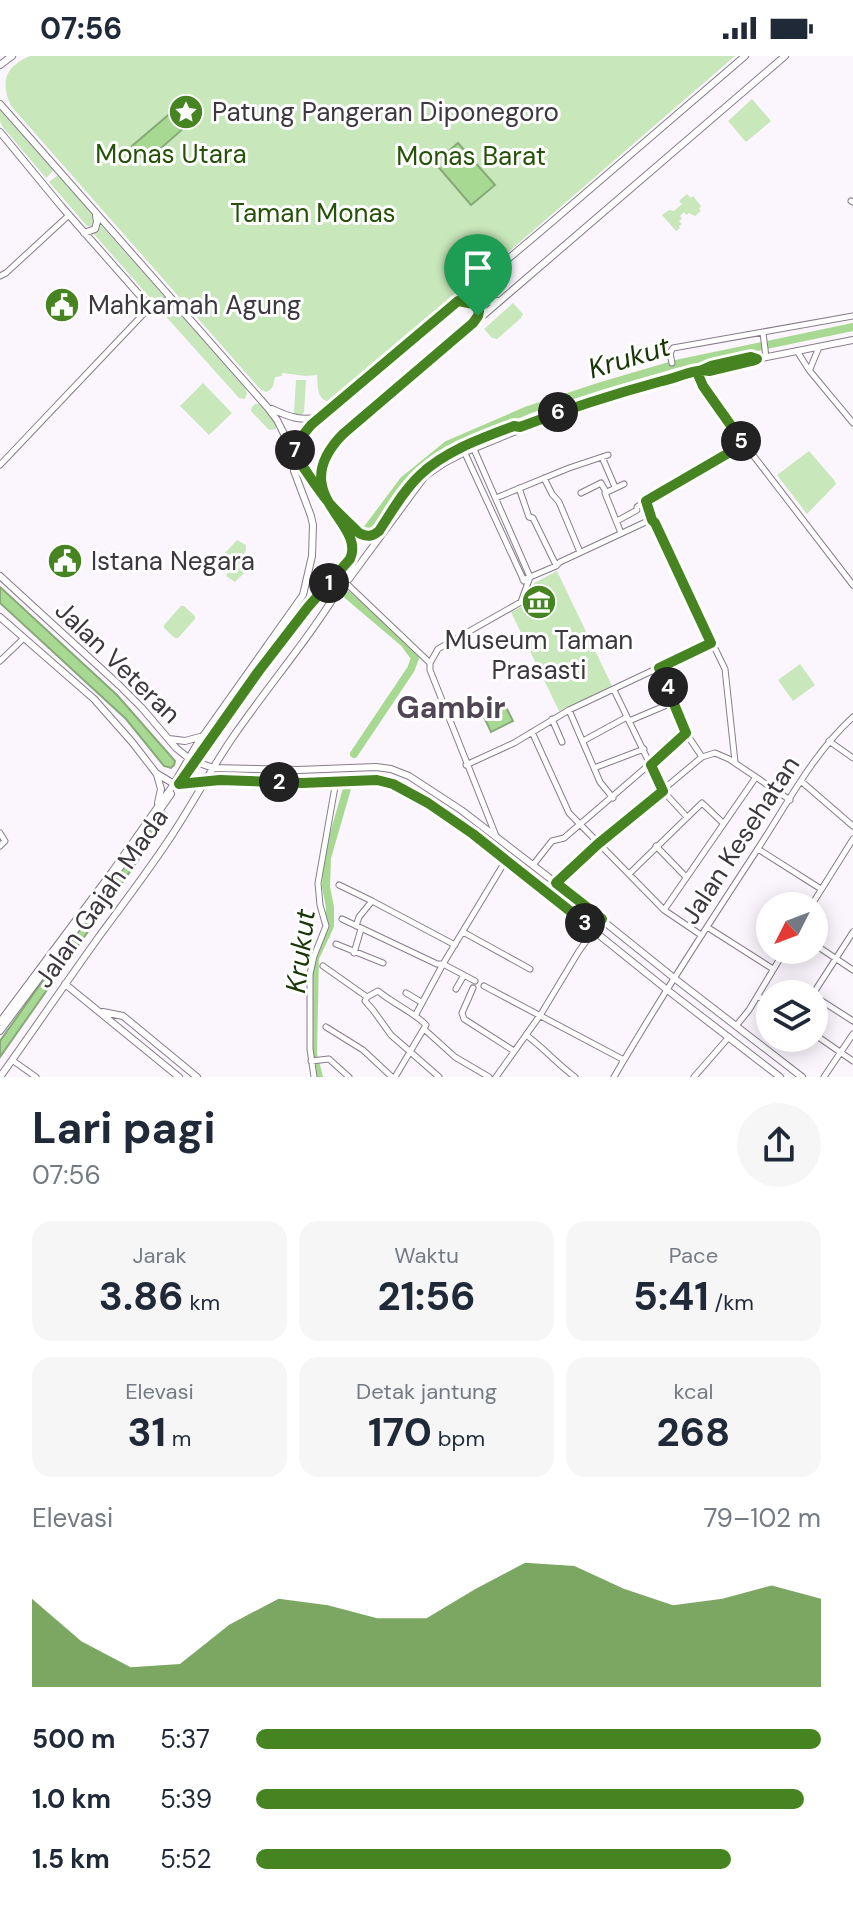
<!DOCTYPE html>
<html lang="id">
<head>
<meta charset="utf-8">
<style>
  body { margin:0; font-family:"DM Sans",sans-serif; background:#f6f6f7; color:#1f2937; height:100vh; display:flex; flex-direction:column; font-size:30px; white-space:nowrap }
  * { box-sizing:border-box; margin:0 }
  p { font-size:26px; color:#747a83 }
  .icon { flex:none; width:44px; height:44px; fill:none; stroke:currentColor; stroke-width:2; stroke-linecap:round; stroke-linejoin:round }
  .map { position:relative; height:1021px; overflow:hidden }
  .sheet { display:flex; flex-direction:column; background:#fff; flex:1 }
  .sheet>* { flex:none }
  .needle { width:52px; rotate:228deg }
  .fabs { position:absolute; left:756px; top:836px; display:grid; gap:16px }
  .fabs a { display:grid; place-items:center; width:72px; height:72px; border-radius:50%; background:#fff; box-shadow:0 4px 20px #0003; font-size:40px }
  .pin { position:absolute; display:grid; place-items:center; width:68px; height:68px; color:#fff; margin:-82px -34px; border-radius:50% 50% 50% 0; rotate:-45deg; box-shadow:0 0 8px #0007 }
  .pin .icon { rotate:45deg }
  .km { position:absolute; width:40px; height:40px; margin:-20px; border-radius:50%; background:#222; color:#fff; font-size:22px; line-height:40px; text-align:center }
  .round { display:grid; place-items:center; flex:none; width:84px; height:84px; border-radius:42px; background:#f6f6f7 }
  .summary { display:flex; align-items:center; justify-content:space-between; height:136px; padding:0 32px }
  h1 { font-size:44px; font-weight:700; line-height:60px }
  .figures { display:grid; grid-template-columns:repeat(3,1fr); gap:12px; height:136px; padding:8px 32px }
  .figures div { display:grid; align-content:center; border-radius:20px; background:#f6f6f7; text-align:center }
  .figures b { font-size:40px; font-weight:700 }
  .figures small { font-size:22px; font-weight:400 }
  .figures p { font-size:22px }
  .chart { height:224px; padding:16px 32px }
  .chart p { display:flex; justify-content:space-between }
  .chart svg { width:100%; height:144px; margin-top:8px; fill:#468321; opacity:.7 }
  ul { padding:0 32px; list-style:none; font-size:26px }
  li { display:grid; grid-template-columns:128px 96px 1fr; align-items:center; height:60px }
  li i { height:20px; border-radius:10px; background:#468321 }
  .status { display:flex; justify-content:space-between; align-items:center; height:56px; padding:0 40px; background:#fff; direction:ltr }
  .status svg { height:22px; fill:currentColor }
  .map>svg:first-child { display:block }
  .green { fill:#c8e7ba }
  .water { fill:#a8d992; stroke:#88a979; stroke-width:2 }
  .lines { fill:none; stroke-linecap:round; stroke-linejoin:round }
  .river { stroke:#a8d992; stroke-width:8 }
  .minor-casing { stroke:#877c8b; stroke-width:7 }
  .major-casing { stroke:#877c8b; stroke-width:8 }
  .minor { stroke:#fff; stroke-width:5 }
  .major { stroke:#fff; stroke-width:6 }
  .route-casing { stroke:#fff; stroke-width:16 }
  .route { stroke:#468321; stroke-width:10 }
  .labels { text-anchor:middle; stroke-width:6; stroke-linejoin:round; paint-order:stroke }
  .poi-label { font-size:26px; fill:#3d383f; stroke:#fff; text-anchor:start }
  .park-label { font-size:26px; fill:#265108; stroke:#fff }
  .street-label { font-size:26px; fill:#3d383f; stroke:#fff }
  .water-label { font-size:28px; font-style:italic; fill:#183605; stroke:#fff }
  .quarter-label { font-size:30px; font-weight:bold; fill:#504554; stroke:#fff }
</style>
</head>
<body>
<div class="status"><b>07:56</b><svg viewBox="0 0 49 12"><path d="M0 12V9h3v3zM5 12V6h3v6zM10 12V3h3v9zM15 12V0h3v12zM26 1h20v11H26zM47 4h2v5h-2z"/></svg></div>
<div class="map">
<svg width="853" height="1021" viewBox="0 0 853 1021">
  <rect width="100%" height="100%" fill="#fbf5fd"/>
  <path class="green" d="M30 0H735L337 344C317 350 318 333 317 319L306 320 282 317V320L275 321C274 327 273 334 266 336L260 333 11 50C0 25 5 11 30 0Z
    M752 43 771 65 746 86 728 65Z
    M0 53 54 114 46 122 2 70 0 65Z
    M58 119 94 160 95 164 91 170H87L49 126Z
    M687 138 691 142 693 140 701 150 699 153 701 155 695 160 689 157 686 159 684 156 680 160 682 163 679 165 682 168 679 170 680 172 676 175 662 159 669 154 674 155 682 148 679 145Z
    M100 168 165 241 152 244 92 176 97 174Z
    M513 247 523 258 521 262 497 283 492 282 484 273Z
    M168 249 173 250 245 332 247 337 245 343 239 342 161 255 163 251Z
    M296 324H306L304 356 301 360 296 359 294 356Z
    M203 327 232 357 209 379 180 350Z
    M255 348H259L276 368V373L269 374 251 355 252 351Z
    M809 395 834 424 836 428 807 458 777 419Z
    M237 484 246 489V494L244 498 251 505 252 509 235 526 226 520 230 512 223 506V499Z
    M557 515 613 632 559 655 511 556 525 549 534 527Z
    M181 550H184L195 560V563L178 582H175L164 572V569Z
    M800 608 815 629 793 645 778 624Z"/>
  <path class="water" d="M172 56 185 71 145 106 132 90Z
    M458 87 495 129 471 149 435 107Z
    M0 531 117 639 175 705 174 709 171 712 164 710 126 663 0 547Z
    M505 649 513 665 491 676 483 659Z
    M163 755 169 760 0 1001V985Z"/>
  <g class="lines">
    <path class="river" d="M365 476 404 424 447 389 528 354 601 330 676 308 853 271
      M345 537 404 587 415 602 411 613 354 698
      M319 1021 313 998 315 902 330 870V851L326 831 327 802 348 729"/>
    <g class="minor-casing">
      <path id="minor" d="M851 145 853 146
        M0 220 6 217 69 159
        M763 277 766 301
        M797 295 809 314 853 367
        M672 307 670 297 673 292 853 260
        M810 313 819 291
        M697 316 703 330 739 381 853 529
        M473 391 530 521 521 546 438 593 430 607V614L496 780
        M463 393 524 525
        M602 401 615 431
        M0 409 150 251 162 245H172
        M544 422 552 438 559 446 580 496
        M519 432 529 461 533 462 555 507
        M581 437 601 427 606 436
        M496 442 569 412 608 399
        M646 445 652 464
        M617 465 637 454V451C671 428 709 411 744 388
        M621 477 605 437 624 428
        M523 524 556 510 560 506 650 464 653 465 725 613 735 706
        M346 527 430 607
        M0 605 23 583
        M660 612 686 677 702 701
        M614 634 663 735 687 761
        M569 654 600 726 613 742
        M552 663 562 686
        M629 665 674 646
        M532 676 569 757 664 854 701 879
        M583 685 627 661
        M829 685 853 702
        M466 709 514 687 569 654 711 587
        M594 712 644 693
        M802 726 853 770
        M0 777 5 785 0 790
        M656 790 686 821
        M758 793 821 833
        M533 809 552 785 564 782 686 677
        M629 818 702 747 723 767
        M556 827 598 788 702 701 715 697 729 703 790 744
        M339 829 372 845
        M811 850 853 783
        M664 854 756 721
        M342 863 437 908H443L475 925
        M356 870 359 861 372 845 455 889
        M707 871 773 913
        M463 876 530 913
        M336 888 383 907
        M814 888 853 914
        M354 897 361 873
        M323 910 367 941 365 945 373 954 391 979 439 1021
        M484 930 624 1004
        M473 932 462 957 464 963 514 995
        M456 933 464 919
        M406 937 421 946
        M813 938 853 876
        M758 940 770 948
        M814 940 853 965
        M367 941 378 935C392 947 415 957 426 969L395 1021
        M415 960 443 908 506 804
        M736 970 749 954 785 894
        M326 971 363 994 392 1021
        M424 973 455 1001 489 1021
        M814 978 853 1005
        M526 979C544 992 557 1008 575 1021
        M12 1004 36 1021
        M311 1005 329 1003 349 1021
        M314 1021 310 993V918L314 900 326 870 320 849 318 827 336 725
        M496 1021 541 958 579 895 602 863
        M614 1021C659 944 708 869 757 794 786 750 814 696 853 661
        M694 1021 729 981
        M824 1021 853 978"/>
    </g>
    <g class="major-casing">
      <path id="major" d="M0 9 12 0
        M0 48 268 352 277 364 294 398 321 434
        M0 76 61 150 150 251
        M84 177 95 173 97 166 96 159
        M483 227 480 236 484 243 488 246 498 245
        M458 245C469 245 481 248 478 261
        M706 313 710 315 752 305 757 303 853 284
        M272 353C287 360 302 366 318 361
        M337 454C347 465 358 482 374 479 393 462 401 436 420 419 445 395 482 382 514 370L520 371 601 341 706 313 709 310 751 301 757 303
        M0 520 119 629 142 652 176 692 191 704 213 712 298 714 376 711 391 713 409 720 461 754 556 827 674 922 802 1021
        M349 523 425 420 444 407 465 396 516 375 520 371
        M0 561 94 643 132 686 156 717 174 728 220 724 302 727 377 724 393 728 406 734 449 762 506 804 666 933 780 1021
        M169 683 185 685 200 681
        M157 719 161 733 158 747
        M178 729 258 616 308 551 341 515 352 499
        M65 928 179 1021
        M103 956 123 960 197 1021
        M0 966 112 816 174 728 196 690 303 539 312 500 313 469 311 460 294 415V403L295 393 302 379 322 359 546 171 745 0
        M0 975 89 856 171 738
        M0 1021C33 975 65 928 98 882 123 848 149 814 172 779 193 747 211 713 233 681 270 627 315 576 348 518 366 486 334 464 323 437 317 421 326 398 336 386L785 0"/>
    </g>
    <use href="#minor" class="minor"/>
    <use href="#major" class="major"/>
  </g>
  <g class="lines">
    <g class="route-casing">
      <path id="route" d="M478 260 473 267 343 378C283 439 367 466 350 503L308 551 258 616 179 728 220 724 302 727 377 724 393 728 428 747 473 778 594 874 602 863 556 827 598 788 663 735 651 709 686 677 659 612 711 587 655 467 652 464 646 445 744 388 703 330 697 316 711 310 751 301 757 303 752 305 710 315C695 312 677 322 662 325 614 338 567 353 520 371L514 370C482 382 445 395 420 419 403 435 391 457 379 475 372 481 367 481 359 477 349 467 339 458 330 448 317 433 306 414 294 398L299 384 311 369 458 245 474 248 479 255 478 260"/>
    </g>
    <use href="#route" class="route"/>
  </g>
  <defs>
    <g id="sight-disc" transform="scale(1.8)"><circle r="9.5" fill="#468321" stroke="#fff"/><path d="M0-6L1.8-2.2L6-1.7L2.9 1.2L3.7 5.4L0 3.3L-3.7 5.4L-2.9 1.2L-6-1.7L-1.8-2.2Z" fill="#fff"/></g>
    <g id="civic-disc" transform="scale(1.8)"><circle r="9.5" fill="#468321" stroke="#fff"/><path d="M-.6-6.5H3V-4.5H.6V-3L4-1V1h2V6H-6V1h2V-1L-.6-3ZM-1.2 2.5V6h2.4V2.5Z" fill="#fff"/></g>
    <g id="museum-disc" transform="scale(1.8)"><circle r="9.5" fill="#468321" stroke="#fff"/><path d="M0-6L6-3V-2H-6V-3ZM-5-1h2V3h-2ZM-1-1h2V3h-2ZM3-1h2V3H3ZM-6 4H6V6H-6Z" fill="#fff"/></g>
  </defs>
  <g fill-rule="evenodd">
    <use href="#sight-disc" x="186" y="56"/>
    <use href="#civic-disc" x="62" y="249"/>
    <use href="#civic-disc" x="65" y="505"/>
    <use href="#museum-disc" x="539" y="546"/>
  </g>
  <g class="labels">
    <g class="poi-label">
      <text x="212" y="65">Patung Pangeran Diponegoro</text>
      <text x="88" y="258">Mahkamah Agung</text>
      <text x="91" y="514">Istana Negara</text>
      <text x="539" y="593" text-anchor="middle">Museum Taman<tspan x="539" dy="30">Prasasti</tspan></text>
    </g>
    <g class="park-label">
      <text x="171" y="107">Monas Utara</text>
      <text x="471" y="109">Monas Barat</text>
      <text x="313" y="166">Taman Monas</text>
    </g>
    <g class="street-label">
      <text transform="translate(118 606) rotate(44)" y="9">Jalan Veteran</text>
      <text transform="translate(740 784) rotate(-57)" y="9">Jalan Kesehatan</text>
      <text transform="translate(101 842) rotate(-55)" y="9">Jalan Gajah Mada</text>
    </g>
    <g class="water-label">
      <text transform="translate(629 301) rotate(-17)" y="10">Krukut</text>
      <text transform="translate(300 895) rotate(-83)" y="10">Krukut</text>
    </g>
    <g class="quarter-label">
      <text x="451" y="662">Gambir</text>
    </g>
  </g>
</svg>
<div class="fabs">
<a><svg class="needle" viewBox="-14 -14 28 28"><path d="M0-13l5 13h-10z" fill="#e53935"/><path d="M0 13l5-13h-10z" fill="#747a83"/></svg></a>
<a><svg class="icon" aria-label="layers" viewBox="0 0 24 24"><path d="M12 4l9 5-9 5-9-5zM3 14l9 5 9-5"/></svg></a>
</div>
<div class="pin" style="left:478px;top:260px;background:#1e9e55"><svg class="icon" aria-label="arrive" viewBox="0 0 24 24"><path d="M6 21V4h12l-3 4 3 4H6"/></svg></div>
<b class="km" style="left:329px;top:527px">1</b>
<b class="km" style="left:279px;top:726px">2</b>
<b class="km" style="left:585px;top:867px">3</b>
<b class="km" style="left:668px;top:631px">4</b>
<b class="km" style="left:741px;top:385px">5</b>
<b class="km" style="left:558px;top:356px">6</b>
<b class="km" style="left:295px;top:394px">7</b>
</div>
<section class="sheet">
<div class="summary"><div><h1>Lari pagi</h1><p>07:56</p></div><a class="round"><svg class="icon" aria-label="share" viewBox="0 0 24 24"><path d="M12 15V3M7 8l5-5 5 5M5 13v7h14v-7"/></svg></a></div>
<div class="figures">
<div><p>Jarak</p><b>3.86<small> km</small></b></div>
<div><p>Waktu</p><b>21:56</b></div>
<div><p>Pace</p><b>5:41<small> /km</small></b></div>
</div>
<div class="figures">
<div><p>Elevasi</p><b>31<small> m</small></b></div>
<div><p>Detak jantung</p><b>170<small> bpm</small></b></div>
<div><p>kcal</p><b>268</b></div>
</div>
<div class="chart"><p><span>Elevasi</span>79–102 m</p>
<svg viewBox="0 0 160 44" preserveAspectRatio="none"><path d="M0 44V17L10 30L20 38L30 37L40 25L50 17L60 19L70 23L80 23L90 14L100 6L110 7L120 14L130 19L140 17L150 13L160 17V44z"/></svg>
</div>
<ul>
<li><b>500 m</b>5:37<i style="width:100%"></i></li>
<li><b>1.0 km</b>5:39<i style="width:97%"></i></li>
<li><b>1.5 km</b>5:52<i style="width:84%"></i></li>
</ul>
</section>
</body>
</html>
